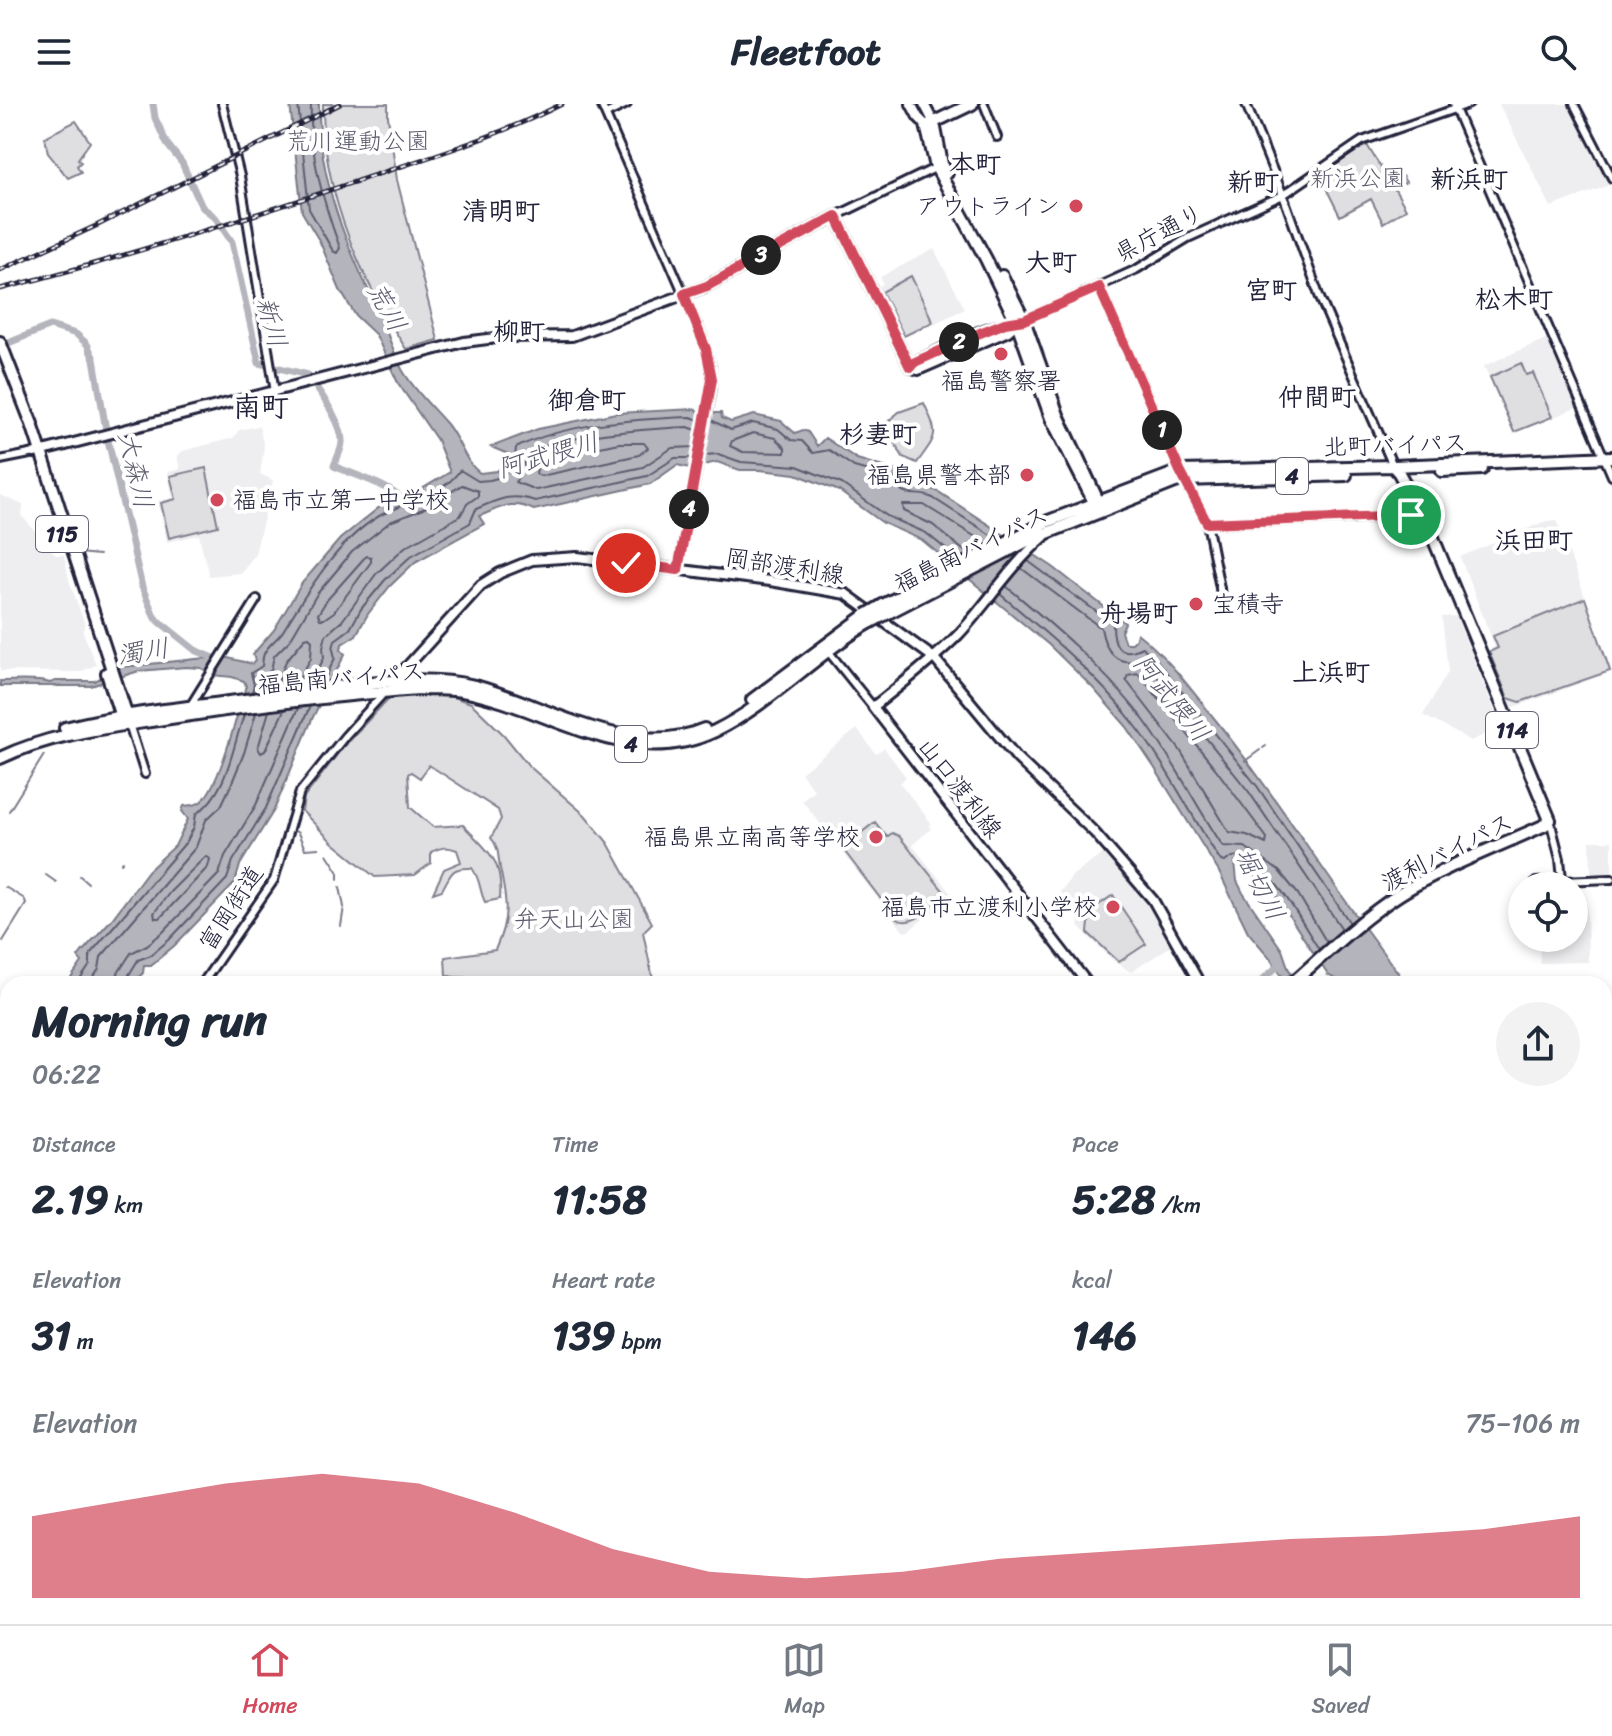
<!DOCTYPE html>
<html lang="en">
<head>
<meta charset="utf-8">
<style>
  body { margin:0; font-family:Sriracha,"Klee One",sans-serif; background:#f2f2f3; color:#1f2937; height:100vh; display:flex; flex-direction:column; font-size:30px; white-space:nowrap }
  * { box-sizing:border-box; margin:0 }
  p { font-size:26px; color:#747a83 }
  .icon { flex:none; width:44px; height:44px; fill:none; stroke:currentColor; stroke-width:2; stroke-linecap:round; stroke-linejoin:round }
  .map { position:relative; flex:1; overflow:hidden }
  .details { position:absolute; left:0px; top:872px; width:1612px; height:648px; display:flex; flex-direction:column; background:#fff; border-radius:24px 24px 0 0; box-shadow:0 4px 12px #0003 }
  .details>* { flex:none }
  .controls { position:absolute; left:1508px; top:768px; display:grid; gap:16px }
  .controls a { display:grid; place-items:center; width:80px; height:80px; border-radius:50%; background:#fff; box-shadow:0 4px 12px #0003; font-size:40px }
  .pin { position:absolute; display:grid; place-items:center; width:68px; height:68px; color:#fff; margin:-34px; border:4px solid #fff; border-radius:50%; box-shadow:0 2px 8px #0007 }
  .km { position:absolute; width:40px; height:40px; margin:-20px; border-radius:50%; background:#222; color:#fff; font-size:22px; line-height:40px; text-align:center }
  .round { display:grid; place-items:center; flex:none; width:84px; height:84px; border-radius:42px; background:#f2f2f3 }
  .headline { display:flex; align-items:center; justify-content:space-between; height:136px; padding:0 32px }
  h1 { font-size:44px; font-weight:800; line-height:60px }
  .metrics { display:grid; grid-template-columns:repeat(3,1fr); gap:12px; height:136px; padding:8px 32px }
  .metrics div { display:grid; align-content:center }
  .metrics b { font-size:40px; font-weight:800 }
  .metrics small { font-size:22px; font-weight:400 }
  .metrics p { font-size:22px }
  .chart { height:224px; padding:16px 32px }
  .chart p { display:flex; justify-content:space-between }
  .chart svg { width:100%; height:144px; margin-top:8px; fill:#d1495b; opacity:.7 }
  header { display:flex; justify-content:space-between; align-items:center; height:104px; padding:0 32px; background:#fff; font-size:36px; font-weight:800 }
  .tabs { display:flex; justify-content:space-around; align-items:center; height:112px; border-top:2px solid #e0e1e3; background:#fff; font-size:22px; color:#747a83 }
  .tabs a { display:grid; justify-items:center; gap:4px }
  .tabs .current { color:#d1495b }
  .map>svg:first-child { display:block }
  .built { fill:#eeeef1 }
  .green { fill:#dfdfe2; stroke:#80808e; stroke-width:2 }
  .water { fill:#b4b4bc; stroke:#7a7a88; stroke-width:2 }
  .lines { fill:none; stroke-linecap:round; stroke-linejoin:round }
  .shore { stroke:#5c5c6f; stroke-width:2 }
  .stream { stroke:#7a7a88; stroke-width:2 }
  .river { stroke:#b4b4bc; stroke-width:7 }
  .minor-casing { stroke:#22223b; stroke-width:12 }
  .major-casing { stroke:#22223b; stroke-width:14 }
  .highway-casing { stroke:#22223b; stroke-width:16 }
  .minor { stroke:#fff; stroke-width:6 }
  .major { stroke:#fff; stroke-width:8 }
  .highway { stroke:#fff; stroke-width:10 }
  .rail-casing { stroke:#22223b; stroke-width:5 }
  .rail { stroke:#fff; stroke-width:2; stroke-dasharray:6; stroke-linecap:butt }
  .highway-bridge-casing { stroke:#22223b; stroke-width:16; stroke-linecap:butt }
  .highway-bridge { stroke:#fff; stroke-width:10 }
  .route-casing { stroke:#fff; stroke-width:16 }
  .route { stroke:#d1495b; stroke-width:10 }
  .poi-dot { fill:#d1495b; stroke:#fff; stroke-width:3 }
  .labels { text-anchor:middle; stroke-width:8; stroke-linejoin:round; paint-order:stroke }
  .shield { fill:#fff; stroke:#646476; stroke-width:2 }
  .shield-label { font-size:22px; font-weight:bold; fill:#22223b }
  .park-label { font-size:24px; fill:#5b5b6d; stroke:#fff }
  .poi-label { font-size:24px; fill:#22223b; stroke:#fff; text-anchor:end }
  .street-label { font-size:24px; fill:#22223b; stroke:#fff }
  .neighbourhood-label { font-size:26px; font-weight:bold; fill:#22223b; stroke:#fff }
  .water-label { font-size:26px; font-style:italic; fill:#5c5c6f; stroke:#fff }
  .quarter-label { font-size:28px; font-weight:bold; fill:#22223b; stroke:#fff }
</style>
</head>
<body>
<header><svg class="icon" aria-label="menu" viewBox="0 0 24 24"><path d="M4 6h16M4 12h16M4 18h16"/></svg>Fleetfoot<svg class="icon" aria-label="search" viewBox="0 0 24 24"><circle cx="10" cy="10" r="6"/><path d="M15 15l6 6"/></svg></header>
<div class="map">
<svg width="1612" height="1520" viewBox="0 0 1612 1520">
  <rect width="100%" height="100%" fill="#fff"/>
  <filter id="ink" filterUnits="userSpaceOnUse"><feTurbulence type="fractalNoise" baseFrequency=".0125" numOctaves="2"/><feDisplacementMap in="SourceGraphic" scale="16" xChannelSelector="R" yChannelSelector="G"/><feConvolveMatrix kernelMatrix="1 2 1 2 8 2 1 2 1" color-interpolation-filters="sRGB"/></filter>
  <g filter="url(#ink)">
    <path class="built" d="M1499 0H1574L1612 74V80L1551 103Z
      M934 145 965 205 903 234 878 184 883 179 880 173Z
      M1550 233 1578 303 1514 330 1484 262Z
      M259 322 264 343 260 370 273 376 255 450 241 469 209 472 199 431 167 438 158 397 173 394 168 368 180 365 177 352 183 347 233 334 239 326Z
      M0 391 23 401 22 412 56 451H64L69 476 85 521 83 528 96 561 80 568 0 567Z
      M1557 416 1612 568 1509 605 1485 548 1495 543 1460 453 1546 417Z
      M1456 512 1501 623 1471 637 1423 611 1448 568 1442 513Z
      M857 625 876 650 884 644 906 673 900 679 932 720 929 722 931 725 912 741 953 792 907 828 903 827 802 696 814 686 801 669Z
      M1590 737H1612V773H1591Z
      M1107 747 1150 796 1174 840 1131 868 1115 858 1085 829 1079 822 1077 810 1060 788 1073 771Z
      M1574 800H1587L1588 858 1540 859 1539 834H1574Z"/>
    <path class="green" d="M323 0H388V13L397 76 438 236 406 245C360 173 322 87 323 0Z
      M76 17 90 38 78 55 81 58 77 62 81 68 68 74 48 49 45 33Z
      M1367 41 1389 77 1402 72 1406 78 1394 84 1406 105 1383 119 1371 95 1340 112 1321 74 1324 67Z
      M911 172 933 218 904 232 882 188Z
      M1521 259 1526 271 1533 269 1552 313 1514 328 1490 273Z
      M924 299C939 333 938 329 917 359L903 353 884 321 899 308Z
      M206 364 218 422 169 434 161 399 176 395 170 372Z
      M1585 494 1610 567 1520 598 1508 594 1489 548 1498 544 1493 532Z
      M437 588 471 599 504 631 529 662 585 711 608 739 652 819 643 828 654 880H487L486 876C470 869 461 877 446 871L445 853 495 846C510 813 507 798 500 764 498 753 499 742 491 734L501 715 498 706 429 661 420 674 411 668 408 670 410 703 433 723 463 721C488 748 503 754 500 795L485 798C479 786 481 776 472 764 450 763 452 769 442 786L433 789 444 765 461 758 457 746C446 742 442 743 431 748V759L415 771 375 773 332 738 302 707 304 694 343 643 389 594Z
      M875 718 887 733 892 729 899 732 946 790C933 801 914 825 896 815L842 744Z
      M1113 791 1146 840 1119 858 1088 829 1090 807Z
      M1612 1212V1520H1459L1463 1512H1604V1222Z
      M8 1494V1512H585L578 1520H0L3 1517 5 1496Z"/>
    <path class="water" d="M290 0H319C318 76 347 144 380 210 388 229 393 250 403 267 415 287 432 303 446 319 460 335 464 358 480 369L497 367 507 358 508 350 491 343 538 325 616 309 695 305 700 309H721L722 314 731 318 754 311 781 317 795 329 803 326 808 328 817 342 825 334 857 355 907 370 904 379C913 385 925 382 937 387L1053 463 1125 519 1121 528 1125 539H1132L1136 535 1137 529C1169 554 1192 587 1218 619 1285 703 1340 796 1407 880H1344L1328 871 1272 786 1235 758 1237 777 1243 789 1282 846 1289 866 1304 880H1287L1271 855 1248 828 1219 768 1154 663 1127 623 1093 584 1049 541 922 436 883 419 839 387 796 370 760 366H740L717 358 690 364 677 361 650 380 534 406C511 395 501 404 479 412L484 420 415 458 390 482 368 510 356 531 342 540 341 546 345 550 313 613 274 706 240 761 235 779 174 842 151 861H144L143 869 132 880H67L82 858 78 853 82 848 112 815 148 767 175 742 188 715 182 707 184 702C191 701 196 702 202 697 221 679 237 609 246 582L244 577 232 573 213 571 201 564 186 563 139 567 91 582H0V577C15 577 36 575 50 579L55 577H95L121 563 196 555 224 553 252 560 255 557 253 550 274 526 302 479 340 435 381 402 415 389 450 368 437 336 398 279 376 231 356 212 340 186 320 138 302 108Z
      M8 915V999L0 1003V920Z"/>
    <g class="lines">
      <path class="shore" d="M298 0 309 105 333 147 337 149 340 144C323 98 309 49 311 0
        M711 316 731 326 753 319 778 325 791 336 802 337 813 349 829 346 854 363 894 374C902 399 915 385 933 394L997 435
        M753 329 775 334 785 344V349L743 348 730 342 732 337Z
        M619 339H644L648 344 639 351 541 372 536 370 538 358 545 354Z
        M696 343 672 344 643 363 536 386 515 378 524 365 526 350C562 330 646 325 688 323L699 327
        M705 351 718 350 741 358 797 362 842 380 887 412 926 429 958 455
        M968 450 933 421 904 407 903 401H924L987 440
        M366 452 371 453V458L334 508 324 515H320L318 510 327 496Z
        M1028 457 1113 520C1113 540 1118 555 1142 543L1155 554 1257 682 1350 819
        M1021 464 1101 524C1105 546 1115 563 1141 556L1148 561 1249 688 1342 825
        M1006 482C1054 522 1101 562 1140 611 1172 652 1194 699 1223 742L1245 743 1279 767 1298 790 1327 839
        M1000 490C1047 530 1094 568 1132 617 1167 661 1190 711 1221 757L1225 758C1236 748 1242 753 1253 760 1285 781 1298 814 1319 845
        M1138 569 1215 664 1267 734 1266 740 1247 731 1229 728 1180 646 1126 576 1128 571Z
        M324 577 335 554 333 545 335 536 350 525 361 505 385 476 411 452 470 419 476 405C500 395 510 389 535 397L647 372 675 354H694
        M276 584 286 557 305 534 309 533 312 536 311 554 296 581
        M264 586 263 574 271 566 274 552 290 536 317 490 352 448 390 418 423 405 462 381 478 387V392L467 400 460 412 405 443 376 470 342 517 326 531 323 543 324 554 311 579
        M252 588 254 581 251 569 262 562C263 558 262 554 264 550 267 541 278 535 283 527 308 486 342 429 387 408 412 396 444 390 460 366L478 377 490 376 501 373 514 362 516 344C564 319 636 315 691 313L701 317
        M269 607 258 644 261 649 265 647 284 606
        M206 752 210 755 208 763 160 814H155L154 809 170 788Z
        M77 880 90 861V850L187 737 194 723 196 710C228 689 232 644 244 611
        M89 880 99 865 101 853 196 743 206 716 221 702 231 681 244 649 256 609
        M116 880 118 869 131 849 147 841 162 829 219 770 225 752 256 701 298 604
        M126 880 127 874 138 856 151 851 169 836 227 775 233 757 266 704 310 602"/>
      <path class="stream" d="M78 449 99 451
        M1263 644 1266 642
        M1245 657 1260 646
        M9 707 44 651
        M292 725 298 729 305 745 319 744
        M327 750 338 767V775
        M121 759 123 757
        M46 771 56 778
        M80 772 88 779
        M5 783 23 794
        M340 783 344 803 341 822
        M3 837 26 800 25 796
        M0 1153 8 1146
        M1260 1512V1520"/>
      <path class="river" d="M153 0 155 14 167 40 182 59 202 103 215 113 232 138 259 259 308 271C319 288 343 319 342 338 342 346 336 355 334 362 361 374 386 379 408 400
        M1 242 50 222 76 230 87 240 94 255 107 332 142 483 155 514 195 546 221 557
        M1258 880 1280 860 1279 857
        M1156 1520 1173 1512"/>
      <g class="minor-casing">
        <path id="minor" d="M222 0 240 72 275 288
          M601 0 702 232 711 263 712 284 678 466
          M984 0 997 33
          M1246 0 1283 91 1320 194 1393 362
          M1453 0 1612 372
          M1574 0 1612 74
          M606 10 627 0
          M836 112 937 63
          M1099 183 1180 367 1207 419 1220 484 1221 497
          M1024 216 1137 165 1188 134 1283 91 1362 37 1469 0
          M0 356 35 349
          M1207 419 1423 412
          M828 547 873 603
          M189 604 257 495
          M129 620 145 670
          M1550 716 1560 755 1562 775
          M1536 778 1612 775
          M202 880 274 776 300 688 345 632 384 589
          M0 1111 8 1103"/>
      </g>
      <g class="major-casing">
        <path id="major" d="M911 0 918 13 926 21
          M924 0 934 19
          M910 263 918 266 1008 227 1017 219
          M910 263 915 258C946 244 983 220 1017 219
          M35 349 464 238 504 233 572 232 707 182 836 112 910 263
          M1044 433C1011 461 988 499 958 531 932 557 902 580 873 603L1088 880
          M394 577 481 481 500 469 532 456 577 453 770 477 846 490 934 554 1017 654 1094 728 1153 796 1200 880
          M1604 1101 1612 1096
          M1284 1512 1288 1520"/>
      </g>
      <g class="highway-casing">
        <path id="highway" d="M934 19 942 60 947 69
          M926 21 936 63 986 155 1017 219 1051 314 1097 404
          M928 21 972 0
          M1002 172 1024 216 1058 311 1101 403
          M0 238 32 320 129 618
          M1442 367 1482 365
          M883 501 1046 418 1180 367 1393 362 1612 353
          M888 509 1027 437 1175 378 1184 376 1346 371
          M107 569 121 613 125 617
          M752 596 866 511
          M65 624C124 609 185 604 245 596 314 587 409 566 475 582 547 601 629 657 704 625
          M0 654C57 627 116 623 177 613 257 601 338 591 419 585 433 585 448 585 462 587 547 602 627 669 715 627 772 599 816 549 871 518
          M1291 880C1326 849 1361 815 1400 790 1445 762 1497 743 1545 721L1550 716 1429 424 1399 369 1393 362
          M0 1381 8 1374"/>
      </g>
      <use href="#minor" class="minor"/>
      <use href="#major" class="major"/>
      <use href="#highway" class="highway"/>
      <g class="rail-casing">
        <path id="rail" d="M0 166 98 121 340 0
          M0 185C119 155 235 118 351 79 422 55 495 34 562 0"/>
      </g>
      <use href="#rail" class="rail"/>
      <g class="highway-bridge-casing">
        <path id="highway-bridge" d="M866 511 883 501
          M871 518 888 509"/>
      </g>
      <use href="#highway-bridge" class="highway-bridge"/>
    </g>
  </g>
  <g class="lines" filter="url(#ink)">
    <g class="route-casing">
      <path id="route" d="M626 459 678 466 712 275 706 245 684 190 707 182 836 112 910 263 915 258 980 229 1005 219 1024 216 1099 183 1180 367 1207 419 1411 411"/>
    </g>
    <use href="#route" class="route"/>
  </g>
  <g class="poi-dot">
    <circle cx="1076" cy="102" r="8"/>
    <circle cx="1001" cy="250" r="8"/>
    <circle cx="1027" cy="371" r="8"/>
    <circle cx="217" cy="396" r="8"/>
    <circle cx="1196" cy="500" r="8"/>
    <circle cx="876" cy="733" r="8"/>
    <circle cx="1113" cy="803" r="8"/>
  </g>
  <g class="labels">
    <g class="shield">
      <rect x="1276" y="354" width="32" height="36" rx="6"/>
      <rect x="36" y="412" width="52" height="36" rx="6"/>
      <rect x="1486" y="608" width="52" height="36" rx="6"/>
      <rect x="615" y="622" width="32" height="36" rx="6"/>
    </g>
    <g class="shield-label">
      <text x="1292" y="380">4</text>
      <text x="62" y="438">115</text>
      <text x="1512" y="634">114</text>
      <text x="631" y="648">4</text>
    </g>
    <g class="park-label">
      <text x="358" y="45">荒川運動公園</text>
      <text x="1358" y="82">新浜公園</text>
      <text x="574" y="823">弁天山公園</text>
    </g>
    <g class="poi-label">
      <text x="1060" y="110">アウトライン</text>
      <text x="1001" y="285" text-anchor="middle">福島警察署</text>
      <text x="1011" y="379">福島県警本部</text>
      <text x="233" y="404" text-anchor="start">福島市立第一中学校</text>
      <text x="1212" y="508" text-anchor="start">宝積寺</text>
      <text x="860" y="741">福島県立南高等学校</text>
      <text x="1097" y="811">福島市立渡利小学校</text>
    </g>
    <g class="street-label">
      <text transform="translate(1159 129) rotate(-28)" y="8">県庁通り</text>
      <text transform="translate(1395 341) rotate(-2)" y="8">北町バイパス</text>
      <text transform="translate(971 445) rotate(-26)" y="8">福島南バイパス</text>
      <text transform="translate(785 462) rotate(9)" y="8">岡部渡利線</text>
      <text transform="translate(341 574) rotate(-5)" y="8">福島南バイパス</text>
      <text transform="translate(960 684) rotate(52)" y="8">山口渡利線</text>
      <text transform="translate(1447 748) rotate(-27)" y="8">渡利バイパス</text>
      <text transform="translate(231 804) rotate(-57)" y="8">富岡街道</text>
    </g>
    <g class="neighbourhood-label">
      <text x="975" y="69">本町</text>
      <text x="1469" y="84">新浜町</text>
      <text x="1253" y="87">新町</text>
      <text x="501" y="116">清明町</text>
      <text x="1051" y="167">大町</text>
      <text x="1271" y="195">宮町</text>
      <text x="1514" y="204">松木町</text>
      <text x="519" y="236">柳町</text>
      <text x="1317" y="302">仲間町</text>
      <text x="587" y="305">御倉町</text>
      <text x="878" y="339">杉妻町</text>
      <text x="1534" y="445">浜田町</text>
      <text x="1139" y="518">舟場町</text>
      <text x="1331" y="577">上浜町</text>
    </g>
    <g class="water-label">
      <text transform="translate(387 203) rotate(61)" y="9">荒川</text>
      <text transform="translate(272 218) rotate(75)" y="9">新川</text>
      <text transform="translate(548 351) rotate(-16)" y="9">阿武隈川</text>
      <text transform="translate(136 366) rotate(77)" y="9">大森川</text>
      <text transform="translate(143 547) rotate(-9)" y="9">濁川</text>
      <text transform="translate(1172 594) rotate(51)" y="9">阿武隈川</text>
      <text transform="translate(1260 780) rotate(63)" y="9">堀切川</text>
    </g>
    <g class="quarter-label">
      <text x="261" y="312">南町</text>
    </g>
  </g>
</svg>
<div class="controls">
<a><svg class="icon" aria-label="locate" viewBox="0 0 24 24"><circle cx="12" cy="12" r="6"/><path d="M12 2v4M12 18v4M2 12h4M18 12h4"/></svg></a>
</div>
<div class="pin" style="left:1411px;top:411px;background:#1e9e55"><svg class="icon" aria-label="arrive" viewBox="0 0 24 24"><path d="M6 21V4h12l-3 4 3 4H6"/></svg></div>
<div class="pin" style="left:626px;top:459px;background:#d93025"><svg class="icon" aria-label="check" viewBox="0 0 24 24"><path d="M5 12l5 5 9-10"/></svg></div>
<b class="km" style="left:1162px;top:326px">1</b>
<b class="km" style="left:959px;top:238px">2</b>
<b class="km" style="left:761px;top:151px">3</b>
<b class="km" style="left:689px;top:405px">4</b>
<section class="details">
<div class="headline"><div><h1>Morning run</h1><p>06:22</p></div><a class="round"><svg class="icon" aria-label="share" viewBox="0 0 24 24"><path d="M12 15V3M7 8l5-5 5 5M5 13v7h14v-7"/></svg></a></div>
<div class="metrics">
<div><p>Distance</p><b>2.19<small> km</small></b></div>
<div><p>Time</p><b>11:58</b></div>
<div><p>Pace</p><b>5:28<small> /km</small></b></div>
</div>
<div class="metrics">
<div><p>Elevation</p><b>31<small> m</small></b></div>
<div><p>Heart rate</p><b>139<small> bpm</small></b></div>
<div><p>kcal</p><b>146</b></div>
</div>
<div class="chart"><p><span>Elevation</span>75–106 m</p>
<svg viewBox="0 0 160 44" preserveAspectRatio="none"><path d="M0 44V19L10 14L20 9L30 6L40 9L50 18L60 29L70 36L80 38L90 36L100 32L110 30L120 28L130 26L140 25L150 23L160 19V44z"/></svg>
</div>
</section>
</div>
<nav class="tabs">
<a class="current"><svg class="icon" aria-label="home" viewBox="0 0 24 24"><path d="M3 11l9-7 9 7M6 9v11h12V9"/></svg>Home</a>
<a><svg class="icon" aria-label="map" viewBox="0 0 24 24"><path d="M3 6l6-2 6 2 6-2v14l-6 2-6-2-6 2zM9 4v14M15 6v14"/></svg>Map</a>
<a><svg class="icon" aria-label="saved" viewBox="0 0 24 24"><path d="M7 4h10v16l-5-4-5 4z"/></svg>Saved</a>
</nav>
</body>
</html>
